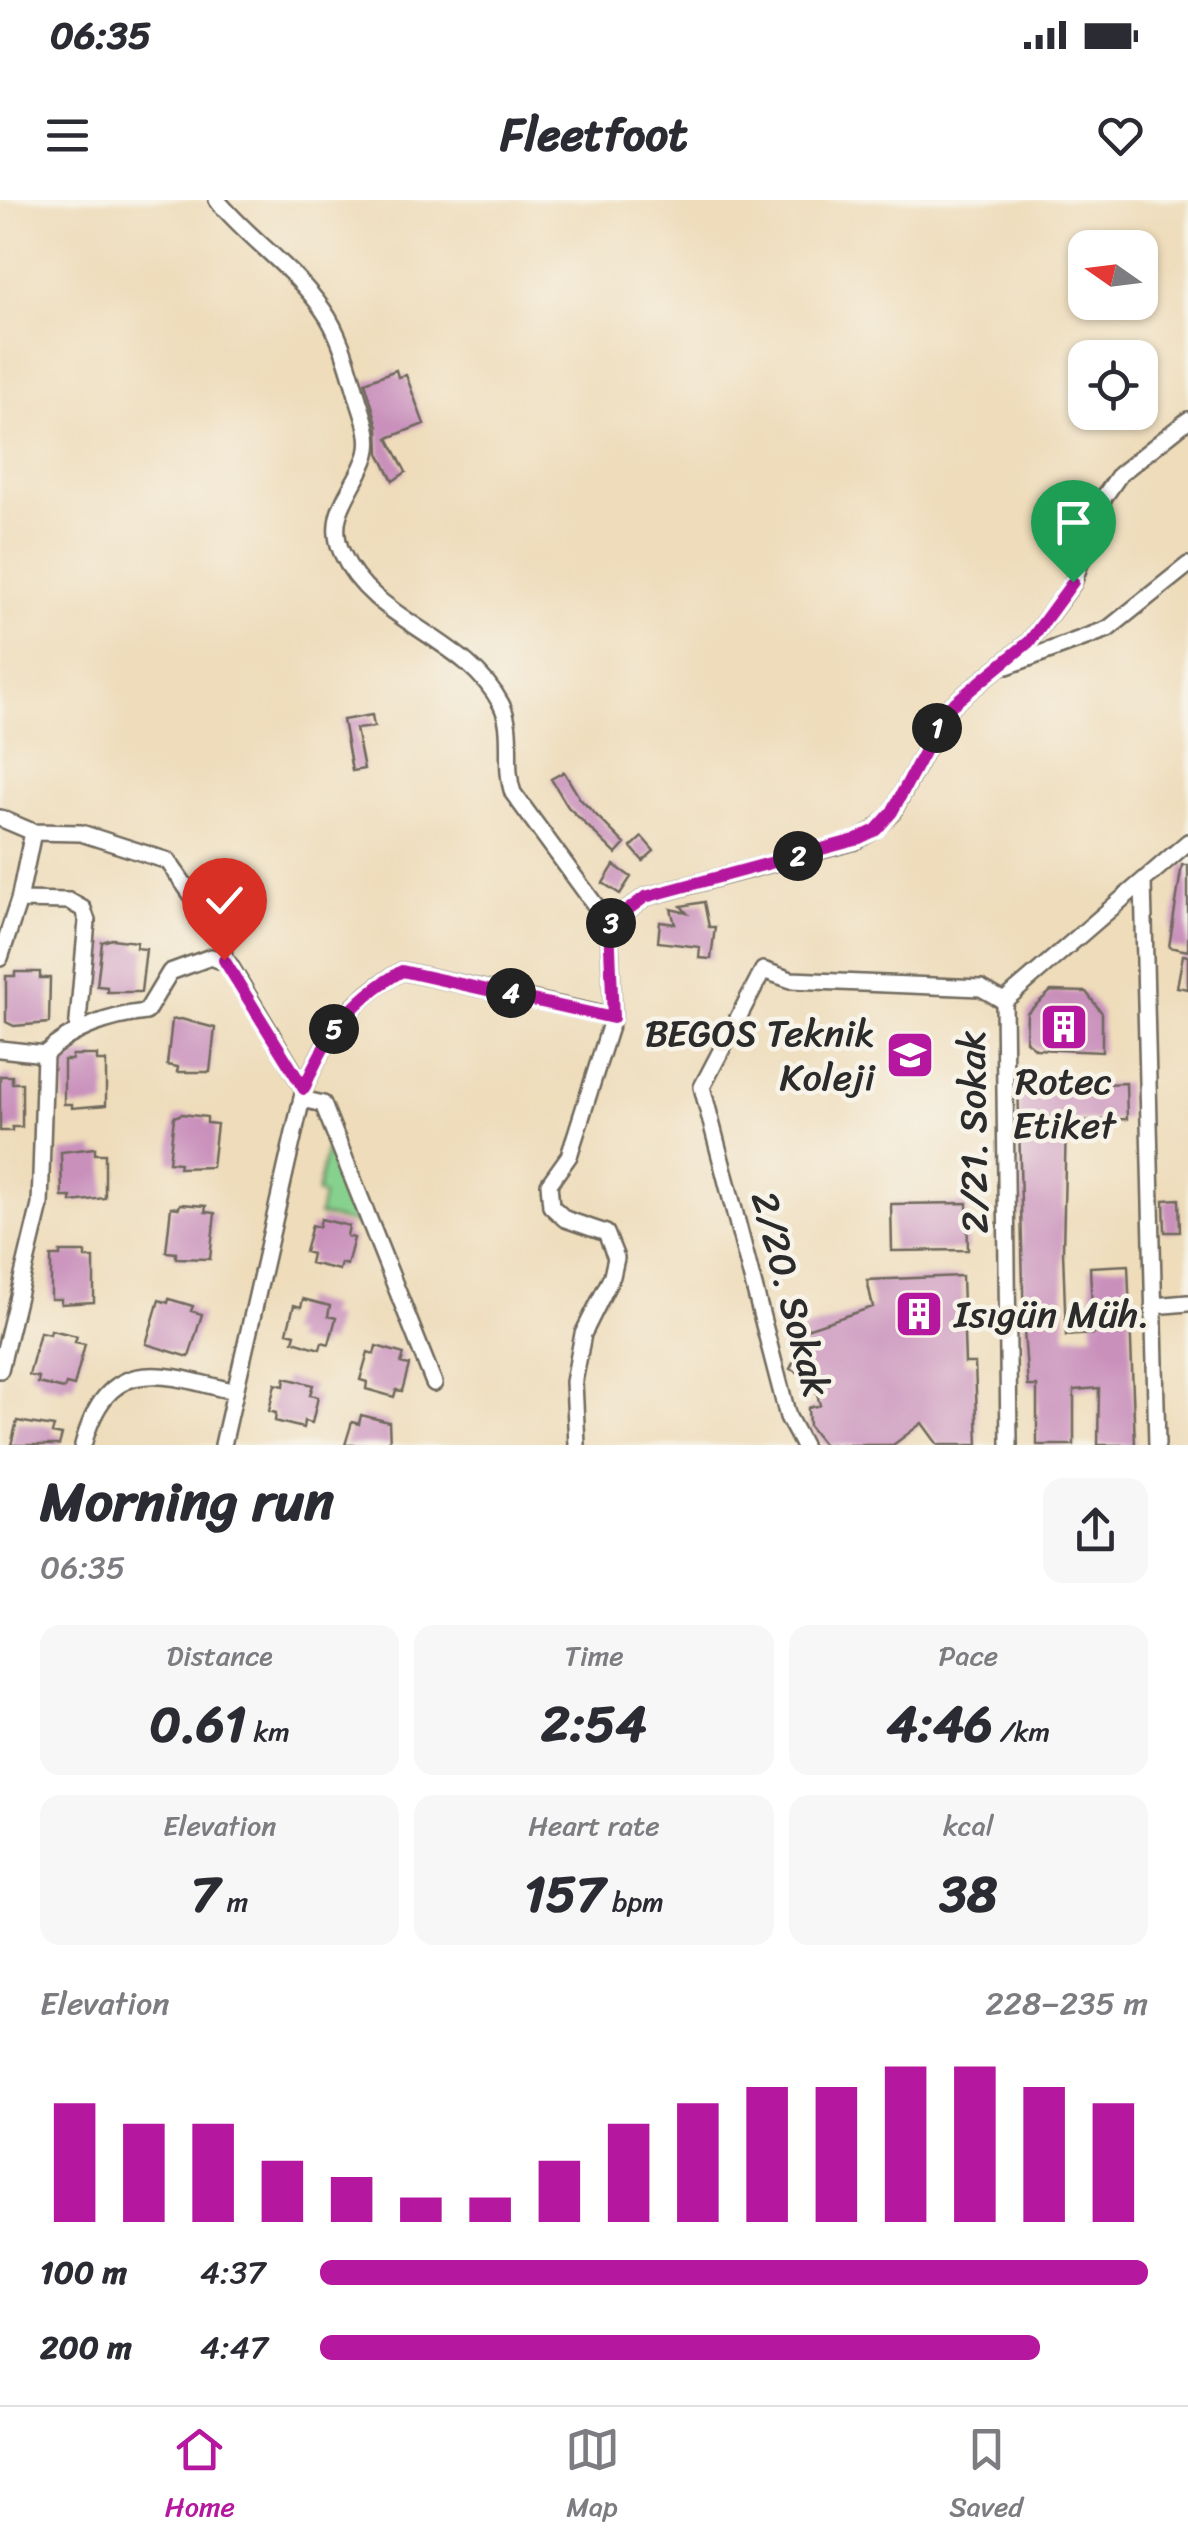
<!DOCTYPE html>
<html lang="en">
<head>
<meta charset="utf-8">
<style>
  body { margin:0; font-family:Sriracha,sans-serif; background:#f7f7f7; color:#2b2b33; height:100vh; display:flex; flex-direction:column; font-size:38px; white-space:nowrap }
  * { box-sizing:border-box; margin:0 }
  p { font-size:32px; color:#7c7c81 }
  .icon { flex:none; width:55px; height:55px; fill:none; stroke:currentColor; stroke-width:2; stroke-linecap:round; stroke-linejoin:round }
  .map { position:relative; height:1245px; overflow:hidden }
  .drawer { display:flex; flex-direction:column; background:#fff; flex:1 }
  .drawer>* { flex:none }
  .needle { width:65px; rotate:284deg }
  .tools { position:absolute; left:1068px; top:30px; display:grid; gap:20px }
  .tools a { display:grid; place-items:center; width:90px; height:90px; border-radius:20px; background:#fff; box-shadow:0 2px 8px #0004; font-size:50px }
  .pin { position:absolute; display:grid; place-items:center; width:85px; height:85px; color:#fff; margin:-102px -42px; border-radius:50% 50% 50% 0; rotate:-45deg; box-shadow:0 0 10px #0007 }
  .pin .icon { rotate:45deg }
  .km { position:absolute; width:50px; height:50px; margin:-25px; border-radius:50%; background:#222; color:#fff; font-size:28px; line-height:50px; text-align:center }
  .round { display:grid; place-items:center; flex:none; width:105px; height:105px; border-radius:20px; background:#f7f7f7 }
  .summary { display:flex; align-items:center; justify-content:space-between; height:170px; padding:0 40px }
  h1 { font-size:55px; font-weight:700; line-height:75px }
  .stats { display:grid; grid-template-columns:repeat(3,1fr); gap:15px; height:170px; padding:10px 40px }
  .stats div { display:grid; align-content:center; border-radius:20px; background:#f7f7f7; text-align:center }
  .stats b { font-size:50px; font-weight:700 }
  .stats small { font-size:28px; font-weight:400 }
  .stats p { font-size:28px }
  .chart { height:280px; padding:20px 40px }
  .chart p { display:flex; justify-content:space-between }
  .chart svg { width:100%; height:180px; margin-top:10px; stroke:#b5179e; stroke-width:6 }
  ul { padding:0 40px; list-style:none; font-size:32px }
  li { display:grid; grid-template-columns:160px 120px 1fr; align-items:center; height:75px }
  li i { height:25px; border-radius:12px; background:#b5179e }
  .status { display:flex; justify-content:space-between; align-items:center; height:70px; padding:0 50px; background:#fff; direction:ltr }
  .status svg { height:28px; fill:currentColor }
  header { display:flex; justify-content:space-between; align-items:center; height:130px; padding:0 40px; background:#fff; font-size:45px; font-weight:700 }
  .tabs { display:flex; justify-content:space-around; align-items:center; height:140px; border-top:2px solid #e1e1e2; background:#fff; font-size:28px; color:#7c7c81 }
  .tabs a { display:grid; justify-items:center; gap:5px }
  .tabs .selected { color:#b5179e }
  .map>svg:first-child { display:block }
  .green { fill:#87d18e; stroke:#597e5c; stroke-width:2.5 }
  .building { fill:#c990bc }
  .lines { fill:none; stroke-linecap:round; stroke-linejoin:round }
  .minor-casing { stroke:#6f695d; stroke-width:20 }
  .minor { stroke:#fff; stroke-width:15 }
  .route-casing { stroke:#fff; stroke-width:20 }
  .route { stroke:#b5179e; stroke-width:12 }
  .labels { text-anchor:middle; stroke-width:9; stroke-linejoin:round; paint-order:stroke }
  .poi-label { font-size:38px; fill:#2b2b2b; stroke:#f7f3e8; text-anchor:end }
  .street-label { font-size:38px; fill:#2b2b2b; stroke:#f7f3e8 }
</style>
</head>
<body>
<div class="status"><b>06:35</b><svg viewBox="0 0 49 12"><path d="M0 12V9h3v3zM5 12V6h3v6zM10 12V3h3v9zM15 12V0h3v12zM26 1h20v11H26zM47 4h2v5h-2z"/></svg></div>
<header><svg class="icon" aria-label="menu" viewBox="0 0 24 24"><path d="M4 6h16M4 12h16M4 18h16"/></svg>Fleetfoot<svg class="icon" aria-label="heart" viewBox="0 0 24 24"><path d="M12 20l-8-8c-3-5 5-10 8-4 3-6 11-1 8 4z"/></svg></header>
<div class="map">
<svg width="1188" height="1245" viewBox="0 0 1188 1245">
  <rect width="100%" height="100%" fill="#f7f3e8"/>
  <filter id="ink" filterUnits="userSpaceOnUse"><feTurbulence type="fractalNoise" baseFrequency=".01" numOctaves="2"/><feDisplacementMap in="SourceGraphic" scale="20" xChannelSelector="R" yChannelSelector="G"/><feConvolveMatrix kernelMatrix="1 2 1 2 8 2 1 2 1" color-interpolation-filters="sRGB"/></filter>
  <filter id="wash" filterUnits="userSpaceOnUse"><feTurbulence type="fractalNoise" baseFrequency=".0048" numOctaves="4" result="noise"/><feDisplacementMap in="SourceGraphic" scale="40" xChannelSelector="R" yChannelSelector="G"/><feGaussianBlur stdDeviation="2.25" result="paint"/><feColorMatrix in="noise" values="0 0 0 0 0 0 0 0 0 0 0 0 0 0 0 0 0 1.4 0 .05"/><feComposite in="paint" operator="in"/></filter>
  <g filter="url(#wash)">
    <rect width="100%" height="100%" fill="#eedcba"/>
    <path class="green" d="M327 946 333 947 363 1025 319 1015 323 995 317 993Z"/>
    <g id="blocks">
      <path class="building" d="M396 170 398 177 406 175 424 224 388 238 406 272 393 281 379 253 378 226 365 182Z
        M372 515 374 527 356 529 364 569 352 571 343 520Z
        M564 572 580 599 625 644 616 654 568 607 551 579Z
        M642 637 654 651 643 661 631 647Z
        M614 665 631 677 620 694 603 683Z
        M1182 665H1188V751L1169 747Z
        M704 702 709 727H715L711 759 699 758 700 747 658 742 660 722 675 724 671 709 687 713 681 706Z
        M112 739 137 742 136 748 146 749 141 792H107V787L97 786 102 742Z
        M1183 755 1188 756V789L1177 787Z
        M15 772H40V778H50L49 823 14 826 6 822V776H15Z
        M1051 791 1086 792 1102 813V852L1036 849 1026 841 1027 813Z
        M181 819 215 828 210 872H177L178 867 167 865 172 820Z
        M72 855H97V861H106V905L72 908V904H64V860H72Z
        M0 876H12V883H22V927H12V931H0Z
        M1035 877V881L1063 880V886L1126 883 1127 919 1066 922 1063 1051 1066 1136 1093 1134 1090 1067 1128 1065 1135 1245H1098L1099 1188 1074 1190V1245H1037V1186H1028L1024 1131 1018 878Z
        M182 914 207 917V923L217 924 212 967 179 968 180 963 169 962 174 917Z
        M95 948V954H105V998L71 1002V997H62L61 952Z
        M1179 999 1180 1032H1165L1164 1000Z
        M967 1003 968 1050 892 1051 891 1004Z
        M180 1004 206 1006 205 1012 215 1013 210 1059 176 1058V1053L166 1052 171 1007 179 1008Z
        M321 1019 349 1026 347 1036 354 1038 347 1065 341 1063 339 1070 310 1063 312 1054 305 1052 312 1025 319 1027Z
        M60 1052H85V1058H94V1102L61 1104V1099H51V1056H60Z
        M962 1076 965 1163H975L978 1245H938L922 1223 893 1245H824L809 1226 808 1208 820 1205 813 1179 790 1169 803 1144 800 1131 873 1107 867 1080Z
        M169 1099 193 1106 191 1111 202 1114 189 1157 146 1144 159 1100 168 1103Z
        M303 1099 330 1106 328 1116 336 1118 329 1144 322 1142 320 1149 293 1141 295 1134 287 1132 294 1105 301 1107Z
        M51 1130 77 1136 75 1142 85 1144 74 1186 66 1184 64 1189 38 1183 39 1177 29 1175 40 1132 50 1134Z
        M376 1146 404 1154 401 1163 409 1165 402 1191 396 1190 394 1197 366 1189 367 1182 360 1180 368 1152 374 1154Z
        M285 1178 313 1185 310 1195 318 1197 312 1223 304 1221 303 1228 275 1221 276 1213 269 1211 275 1184 284 1186Z
        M361 1215 389 1222 390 1245H345L352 1222 359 1224Z
        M17 1221 54 1227 52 1233 62 1235 59 1245H11Z"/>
    </g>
  </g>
  <g filter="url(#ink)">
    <use href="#blocks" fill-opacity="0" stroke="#6f695d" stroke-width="2.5"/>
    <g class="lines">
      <g class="minor-casing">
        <path id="minor" d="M217 0C249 39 294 68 323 110 341 135 350 172 359 202 364 218 372 237 367 254 356 290 324 313 342 353 373 422 466 437 501 504 515 530 503 564 513 593L609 724
          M1007 466 1108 429 1188 365
          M0 618 33 632 81 633 168 661 223 740 224 760
          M1143 681 1157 1245
          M19 700 33 632
          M0 758 19 700 69 701 83 709 87 721 77 832
          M0 849 45 854 40 1005 0 1170
          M45 854C71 829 110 816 146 812L170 772 211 757 229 764 304 889 223 1245
          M304 889C326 835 350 800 402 771L613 817
          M302 899 323 904 434 1183
          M1153 1106 1188 1103
          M83 1245C108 1152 162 1173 235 1192
          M577 1245 574 1182 583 1134 612 1076 616 1058 606 1033 565 1019 551 1006 549 984 569 956 613 817 609 724 645 697 855 641 875 630 892 613 947 509 1029 442 1073 383 1104 297 1120 274 1188 220
          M803 1245 788 1217 702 887 763 770 791 780 981 788 1004 801
          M1009 1245 1004 801 1188 642"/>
      </g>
      <use href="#minor" class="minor"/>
    </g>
  </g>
  <g class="lines" filter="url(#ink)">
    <g class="route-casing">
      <path id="route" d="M224 760 304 889C326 835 350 801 402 771L613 818 609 724 645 697 855 640 876 630 892 612 947 509 1029 442 1073 382"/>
    </g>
    <use href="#route" class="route"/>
  </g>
  <defs>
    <g id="building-square" transform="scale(2.5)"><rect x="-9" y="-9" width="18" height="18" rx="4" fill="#b5179e" stroke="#f7f3e8"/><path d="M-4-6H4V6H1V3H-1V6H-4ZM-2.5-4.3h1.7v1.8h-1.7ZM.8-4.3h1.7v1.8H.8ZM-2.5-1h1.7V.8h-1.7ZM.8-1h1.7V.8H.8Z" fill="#fff"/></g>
    <g id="school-square" transform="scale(2.5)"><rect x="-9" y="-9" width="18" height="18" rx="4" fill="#b5179e" stroke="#f7f3e8"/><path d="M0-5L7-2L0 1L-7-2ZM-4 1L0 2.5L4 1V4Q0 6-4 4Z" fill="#fff"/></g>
  </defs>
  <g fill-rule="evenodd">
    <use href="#building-square" x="1064" y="827"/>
    <use href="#school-square" x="910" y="855"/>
    <use href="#building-square" x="919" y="1114"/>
  </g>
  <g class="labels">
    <g class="poi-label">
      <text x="875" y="846">BEGOS Teknik<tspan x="875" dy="44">Koleji</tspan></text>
      <text x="1064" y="894" text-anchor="middle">Rotec<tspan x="1064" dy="44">Etiket</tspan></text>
      <text x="954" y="1127" text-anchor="start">Isıgün Müh.</text>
    </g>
    <g class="street-label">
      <text transform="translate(973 932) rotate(-91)" y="13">2/21. Sokak</text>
      <text transform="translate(791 1094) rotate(75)" y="13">2/20. Sokak</text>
    </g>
  </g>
</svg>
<div class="tools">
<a><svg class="needle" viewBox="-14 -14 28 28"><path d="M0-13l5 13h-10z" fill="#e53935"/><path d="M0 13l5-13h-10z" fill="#7c7c81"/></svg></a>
<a><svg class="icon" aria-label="locate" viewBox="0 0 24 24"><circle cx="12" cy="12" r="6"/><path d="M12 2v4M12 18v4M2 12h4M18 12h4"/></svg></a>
</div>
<div class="pin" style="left:1073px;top:382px;background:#1e9e55"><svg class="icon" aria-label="arrive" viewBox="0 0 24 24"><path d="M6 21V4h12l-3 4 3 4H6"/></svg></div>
<div class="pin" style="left:224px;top:760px;background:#d93025"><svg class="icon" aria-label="check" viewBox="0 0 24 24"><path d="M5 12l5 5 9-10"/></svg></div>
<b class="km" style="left:937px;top:528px">1</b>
<b class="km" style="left:798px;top:656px">2</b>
<b class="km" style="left:611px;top:723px">3</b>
<b class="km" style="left:511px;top:793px">4</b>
<b class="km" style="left:334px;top:829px">5</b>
</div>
<section class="drawer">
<div class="summary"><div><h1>Morning run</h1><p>06:35</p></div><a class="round"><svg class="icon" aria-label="share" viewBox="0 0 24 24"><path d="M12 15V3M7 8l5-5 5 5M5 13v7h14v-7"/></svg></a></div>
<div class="stats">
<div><p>Distance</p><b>0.61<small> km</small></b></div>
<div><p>Time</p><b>2:54</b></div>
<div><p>Pace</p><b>4:46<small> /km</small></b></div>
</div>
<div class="stats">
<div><p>Elevation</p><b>7<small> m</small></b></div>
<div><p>Heart rate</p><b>157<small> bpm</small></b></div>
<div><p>kcal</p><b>38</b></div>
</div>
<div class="chart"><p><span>Elevation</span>228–235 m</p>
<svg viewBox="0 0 160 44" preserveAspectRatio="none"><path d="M5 44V15M15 44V20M25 44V20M35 44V29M45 44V33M55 44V38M65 44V38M75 44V29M85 44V20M95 44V15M105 44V11M115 44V11M125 44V6M135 44V6M145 44V11M155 44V15"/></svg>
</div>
<ul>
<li><b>100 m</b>4:37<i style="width:100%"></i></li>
<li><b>200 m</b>4:47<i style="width:87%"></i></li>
</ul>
</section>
<nav class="tabs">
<a class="selected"><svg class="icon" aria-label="home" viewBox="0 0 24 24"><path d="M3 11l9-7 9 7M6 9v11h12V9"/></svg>Home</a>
<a><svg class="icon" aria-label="map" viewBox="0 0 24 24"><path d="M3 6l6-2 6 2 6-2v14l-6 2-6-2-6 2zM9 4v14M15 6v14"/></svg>Map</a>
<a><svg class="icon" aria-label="saved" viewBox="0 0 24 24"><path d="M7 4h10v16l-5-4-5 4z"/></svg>Saved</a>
</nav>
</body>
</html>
